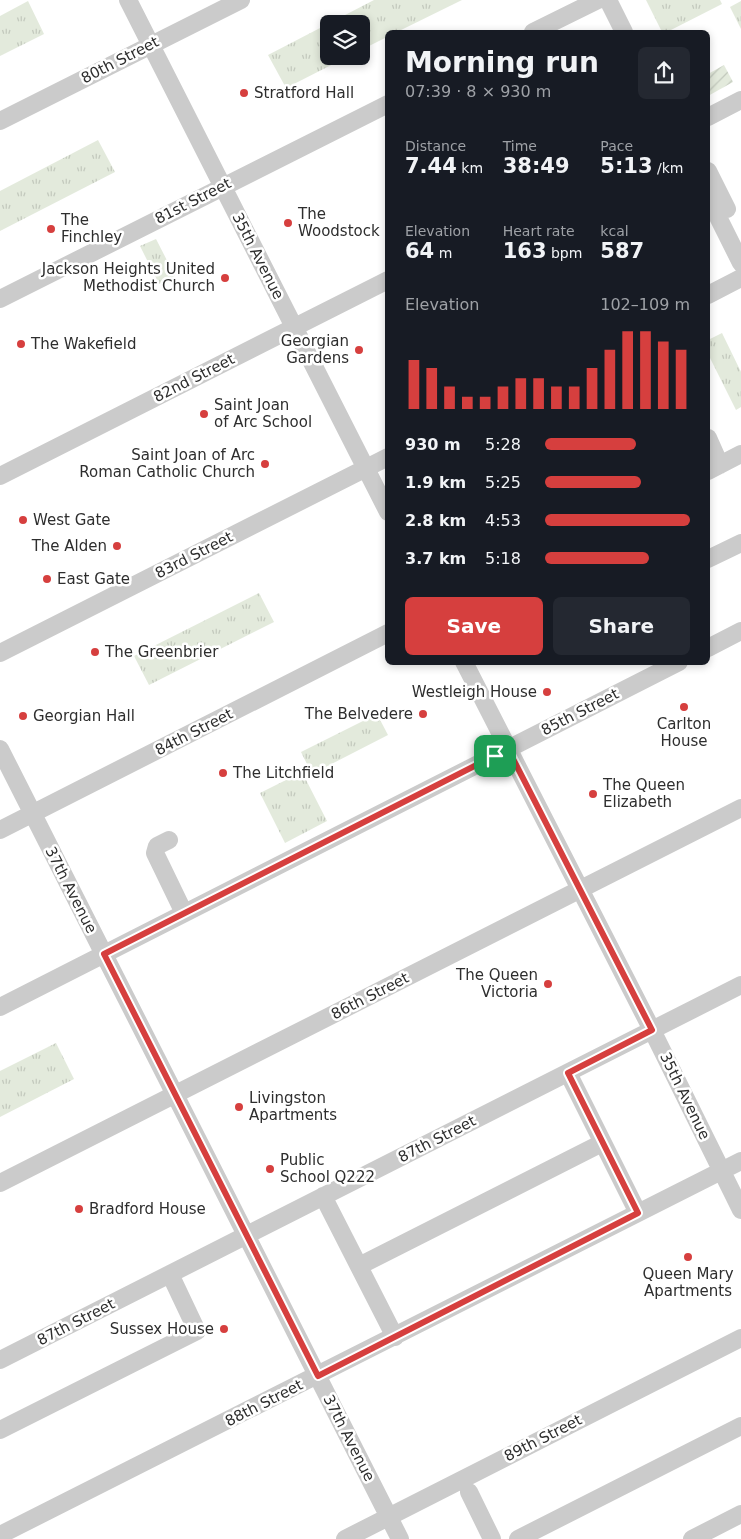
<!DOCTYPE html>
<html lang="en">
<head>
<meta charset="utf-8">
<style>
  body { margin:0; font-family:"DejaVu Sans",sans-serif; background:#242831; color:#f1f3f6; height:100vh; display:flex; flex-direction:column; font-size:19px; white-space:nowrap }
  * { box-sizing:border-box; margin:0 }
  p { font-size:16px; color:#9ea1a6 }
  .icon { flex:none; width:28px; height:28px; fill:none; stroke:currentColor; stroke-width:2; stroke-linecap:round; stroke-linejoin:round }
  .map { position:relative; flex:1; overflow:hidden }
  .side { position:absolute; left:385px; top:30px; width:325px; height:635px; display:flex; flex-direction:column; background:#171b24; border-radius:8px; box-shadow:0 2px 8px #0003 }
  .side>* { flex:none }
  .tools { position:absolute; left:320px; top:15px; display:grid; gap:10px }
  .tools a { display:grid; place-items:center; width:50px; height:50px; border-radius:8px; background:#171b24; box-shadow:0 2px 8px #0003; font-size:25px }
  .pin { position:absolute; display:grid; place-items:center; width:42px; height:42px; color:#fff; margin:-21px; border-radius:10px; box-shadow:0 2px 8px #0006 }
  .round { display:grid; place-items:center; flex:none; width:52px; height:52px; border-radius:8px; background:#242831 }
  .overview { display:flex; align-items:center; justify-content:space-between; height:85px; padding:0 20px }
  h1 { font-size:28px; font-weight:800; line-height:38px }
  .stats { display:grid; grid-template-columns:repeat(3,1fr); gap:8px; height:85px; padding:5px 20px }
  .stats div { display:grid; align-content:center }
  .stats b { font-size:21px; font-weight:800 }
  .stats small { font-size:14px; font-weight:400 }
  .stats p { font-size:14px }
  .chart { height:140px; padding:10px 20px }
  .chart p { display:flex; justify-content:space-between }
  .chart svg { width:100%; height:90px; margin-top:5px; stroke:#d63f3e; stroke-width:6 }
  .cta { display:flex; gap:10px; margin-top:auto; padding:10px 20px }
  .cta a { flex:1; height:58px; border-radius:8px; background:#d63f3e; color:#fff; font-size:20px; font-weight:800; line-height:58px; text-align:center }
  .cta a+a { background:#242831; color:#f1f3f6 }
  ul { padding:0 20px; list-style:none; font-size:16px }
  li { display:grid; grid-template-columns:80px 60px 1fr; align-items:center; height:38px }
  li i { height:12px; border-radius:6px; background:#d63f3e }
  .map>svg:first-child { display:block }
  .park { fill:url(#park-tufts) }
  .garden { fill:url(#garden-furrows) }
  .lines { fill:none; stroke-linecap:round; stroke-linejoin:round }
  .minor { stroke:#cbcbcb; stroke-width:18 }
  .route-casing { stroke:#fff; stroke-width:10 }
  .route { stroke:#d63f3e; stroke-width:6 }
  .poi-dot { fill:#d63f3e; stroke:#fff; stroke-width:2 }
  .labels { text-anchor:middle; stroke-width:5; stroke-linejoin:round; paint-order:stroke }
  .street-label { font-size:15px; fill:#2e2e2e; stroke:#fff }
  .poi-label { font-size:15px; fill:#2e2e2e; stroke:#fff; text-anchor:start }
</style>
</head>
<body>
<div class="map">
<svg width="741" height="1539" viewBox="0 0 741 1539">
  <defs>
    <pattern id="park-tufts" width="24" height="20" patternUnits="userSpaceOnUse" patternTransform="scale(1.25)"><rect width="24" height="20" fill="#e3eadc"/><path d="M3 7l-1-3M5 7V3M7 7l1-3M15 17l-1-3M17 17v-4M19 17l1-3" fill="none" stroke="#c3c9bd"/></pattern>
    <pattern id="garden-furrows" width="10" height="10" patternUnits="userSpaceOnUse" patternTransform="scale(1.25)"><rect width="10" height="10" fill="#e3eadc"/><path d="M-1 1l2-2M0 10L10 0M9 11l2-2" fill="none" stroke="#c3c9bd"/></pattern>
  </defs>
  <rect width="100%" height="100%" fill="#fff"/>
  <path class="park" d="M374 0H462L397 32H388L387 37 361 50V24H329V56H349L286 88 268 55Z
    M646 0H720L722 4 667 32H662Z
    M28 1 44 34 0 56V16Z
    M741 1V29L730 7Z
    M98 140 115 172 0 231V191Z
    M156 239 175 276 159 284 140 246Z
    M722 333 741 372V407L736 410 708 354V340Z
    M259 593 274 622 149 685 134 656Z
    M377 714 388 735 312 774 301 752Z
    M302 772 327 821 285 843 260 793Z
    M56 1043 74 1079 0 1117V1071Z"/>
  <path class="garden" d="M724 65 733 82 708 96V74Z"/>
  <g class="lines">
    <path class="minor" d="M128 0 388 512
      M608 0 624 32
      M533 32 598 0
      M708 117 741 100
      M0 121 241 0
      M708 171 727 209
      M708 197 741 263
      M708 295 741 278
      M0 299 388 104
      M708 438 720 465
      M708 471 741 454
      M0 476 388 280
      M708 559 741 543
      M708 648 741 631
      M0 653 388 457
      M464 662 652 1030 741 1210
      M0 749 400 1539
      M0 830 388 633
      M169 840 157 846 155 853 184 913
      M0 1007 679 662
      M568 1073 638 1213
      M0 1183 741 808
      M323 1196 395 1337
      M359 1266 602 1143
      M0 1360 741 985
      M0 1430 197 1331 170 1274
      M469 1492 492 1539
      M0 1535 741 1161
      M345 1539 741 1338
      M518 1539 741 1426
      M692 1539 741 1514"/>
  </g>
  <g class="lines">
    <g class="route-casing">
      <path id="route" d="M508 749 652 1030 568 1073 638 1213 318 1376 104 954Z"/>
    </g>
    <use href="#route" class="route"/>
  </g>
  <g class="poi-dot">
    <circle cx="244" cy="93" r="5"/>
    <circle cx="288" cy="223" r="5"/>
    <circle cx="51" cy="229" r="5"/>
    <circle cx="225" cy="278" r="5"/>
    <circle cx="21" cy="344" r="5"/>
    <circle cx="359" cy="350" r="5"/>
    <circle cx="204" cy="414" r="5"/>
    <circle cx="265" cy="464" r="5"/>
    <circle cx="23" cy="520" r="5"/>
    <circle cx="117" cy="546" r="5"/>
    <circle cx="47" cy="579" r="5"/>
    <circle cx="95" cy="652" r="5"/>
    <circle cx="547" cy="692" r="5"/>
    <circle cx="684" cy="707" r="5"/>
    <circle cx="423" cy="714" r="5"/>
    <circle cx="23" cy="716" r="5"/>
    <circle cx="223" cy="773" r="5"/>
    <circle cx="593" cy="794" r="5"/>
    <circle cx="548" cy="984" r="5"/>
    <circle cx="239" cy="1107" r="5"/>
    <circle cx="270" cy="1169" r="5"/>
    <circle cx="79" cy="1209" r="5"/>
    <circle cx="688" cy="1257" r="5"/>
    <circle cx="224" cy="1329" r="5"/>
  </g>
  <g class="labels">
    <g class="street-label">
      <text transform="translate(120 60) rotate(-27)" y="5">80th Street</text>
      <text transform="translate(193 201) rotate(-27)" y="5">81st Street</text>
      <text transform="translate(258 256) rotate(63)" y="5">35th Avenue</text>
      <text transform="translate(194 378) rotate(-27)" y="5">82nd Street</text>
      <text transform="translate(194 555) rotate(-27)" y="5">83rd Street</text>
      <text transform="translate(580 712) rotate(-27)" y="5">85th Street</text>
      <text transform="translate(194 732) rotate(-27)" y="5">84th Street</text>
      <text transform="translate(71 890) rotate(63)" y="5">37th Avenue</text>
      <text transform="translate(370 996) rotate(-27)" y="5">86th Street</text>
      <text transform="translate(685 1096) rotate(64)" y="5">35th Avenue</text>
      <text transform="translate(437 1139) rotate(-27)" y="5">87th Street</text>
      <text transform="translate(76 1322) rotate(-27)" y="5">87th Street</text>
      <text transform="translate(264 1403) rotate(-27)" y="5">88th Street</text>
      <text transform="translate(349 1438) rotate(63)" y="5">37th Avenue</text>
      <text transform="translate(543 1438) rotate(-27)" y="5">89th Street</text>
    </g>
    <g class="poi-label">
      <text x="254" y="98">Stratford Hall</text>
      <text x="298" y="219">The<tspan x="298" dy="17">Woodstock</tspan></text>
      <text x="61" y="225">The<tspan x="61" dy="17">Finchley</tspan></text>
      <text x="215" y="274" text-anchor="end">Jackson Heights United<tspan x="215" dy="17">Methodist Church</tspan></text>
      <text x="349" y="346" text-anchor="end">Georgian<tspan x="349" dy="17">Gardens</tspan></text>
      <text x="31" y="349">The Wakefield</text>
      <text x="214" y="410">Saint Joan<tspan x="214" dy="17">of Arc School</tspan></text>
      <text x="255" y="460" text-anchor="end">Saint Joan of Arc<tspan x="255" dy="17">Roman Catholic Church</tspan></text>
      <text x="33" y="525">West Gate</text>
      <text x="107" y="551" text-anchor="end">The Alden</text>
      <text x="57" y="584">East Gate</text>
      <text x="105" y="657">The Greenbrier</text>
      <text x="537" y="697" text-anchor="end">Westleigh House</text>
      <text x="413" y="719" text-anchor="end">The Belvedere</text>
      <text x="33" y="721">Georgian Hall</text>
      <text x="684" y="729" text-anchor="middle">Carlton<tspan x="684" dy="17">House</tspan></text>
      <text x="233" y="778">The Litchfield</text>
      <text x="603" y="790">The Queen<tspan x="603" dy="17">Elizabeth</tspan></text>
      <text x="538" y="980" text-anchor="end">The Queen<tspan x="538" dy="17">Victoria</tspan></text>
      <text x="249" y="1103">Livingston<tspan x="249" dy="17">Apartments</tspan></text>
      <text x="280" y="1165">Public<tspan x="280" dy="17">School Q222</tspan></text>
      <text x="89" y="1214">Bradford House</text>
      <text x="688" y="1279" text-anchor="middle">Queen Mary<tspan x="688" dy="17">Apartments</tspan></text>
      <text x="214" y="1334" text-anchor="end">Sussex House</text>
    </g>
  </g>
</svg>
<div class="tools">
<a><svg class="icon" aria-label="layers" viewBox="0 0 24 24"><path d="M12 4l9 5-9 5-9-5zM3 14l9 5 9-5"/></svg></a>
</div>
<div class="pin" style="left:495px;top:756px;background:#1e9e55"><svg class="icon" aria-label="arrive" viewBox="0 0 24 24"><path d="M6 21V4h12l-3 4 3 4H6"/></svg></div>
<section class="side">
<div class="overview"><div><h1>Morning run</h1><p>07:39 · 8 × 930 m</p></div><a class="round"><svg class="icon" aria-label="share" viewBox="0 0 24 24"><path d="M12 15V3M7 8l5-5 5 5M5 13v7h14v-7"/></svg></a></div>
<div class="stats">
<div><p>Distance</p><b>7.44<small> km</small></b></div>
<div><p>Time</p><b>38:49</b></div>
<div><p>Pace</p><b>5:13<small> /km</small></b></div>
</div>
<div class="stats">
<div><p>Elevation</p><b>64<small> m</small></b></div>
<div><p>Heart rate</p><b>163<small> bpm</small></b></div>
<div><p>kcal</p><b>587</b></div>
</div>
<div class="chart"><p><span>Elevation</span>102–109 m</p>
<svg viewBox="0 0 160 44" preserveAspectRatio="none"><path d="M5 44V20M15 44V24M25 44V33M35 44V38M45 44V38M55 44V33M65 44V29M75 44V29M85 44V33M95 44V33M105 44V24M115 44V15M125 44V6M135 44V6M145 44V11M155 44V15"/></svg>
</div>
<ul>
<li><b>930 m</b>5:28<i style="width:63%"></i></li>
<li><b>1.9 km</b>5:25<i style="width:66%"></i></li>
<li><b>2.8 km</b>4:53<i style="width:100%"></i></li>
<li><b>3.7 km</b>5:18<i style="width:72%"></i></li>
</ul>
<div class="cta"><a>Save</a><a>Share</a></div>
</section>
</div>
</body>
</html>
